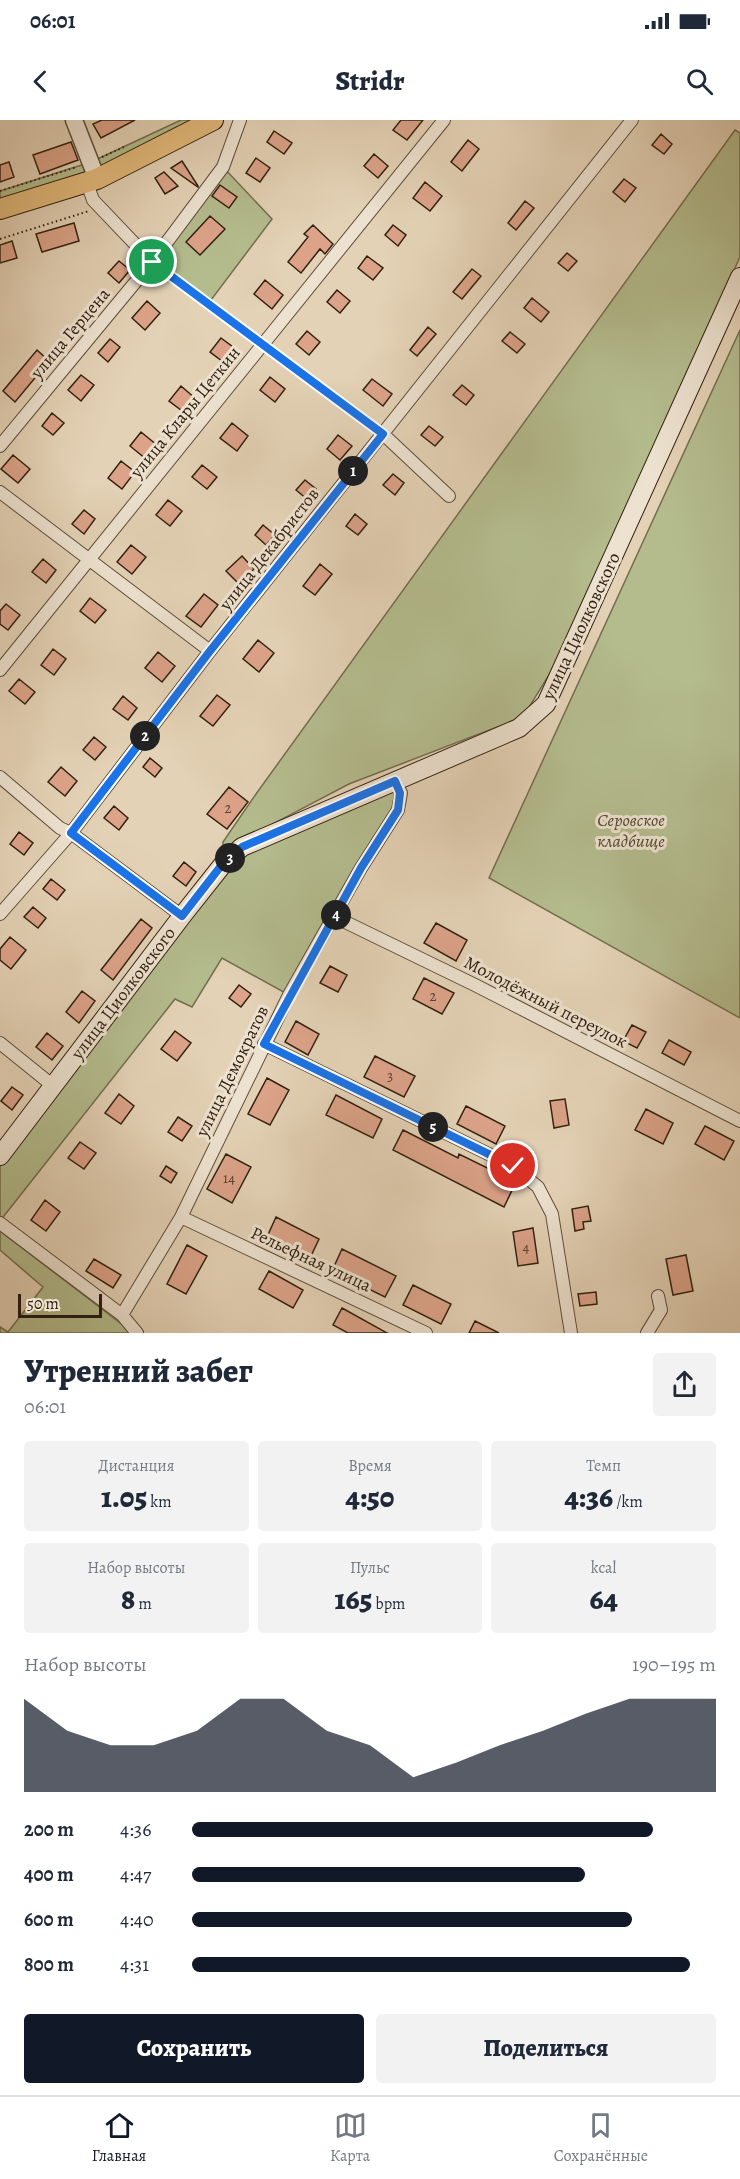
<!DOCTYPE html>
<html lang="ru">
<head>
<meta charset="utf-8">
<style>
  body { margin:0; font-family:Alegreya,serif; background:#f2f2f3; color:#1f2937; height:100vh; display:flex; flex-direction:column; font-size:22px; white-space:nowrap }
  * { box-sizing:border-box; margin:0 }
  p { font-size:20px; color:#747a83 }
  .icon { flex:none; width:33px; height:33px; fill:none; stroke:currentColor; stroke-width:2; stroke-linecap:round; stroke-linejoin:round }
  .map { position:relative; height:1213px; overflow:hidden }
  .drawer { display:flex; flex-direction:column; background:#fff; flex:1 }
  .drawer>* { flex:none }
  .scale { position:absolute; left:18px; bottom:15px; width:84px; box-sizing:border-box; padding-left:6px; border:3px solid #322110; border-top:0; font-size:16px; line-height:21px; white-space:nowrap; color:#322110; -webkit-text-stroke:4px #ede2d0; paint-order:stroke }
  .pin { position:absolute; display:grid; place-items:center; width:51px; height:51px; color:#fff; margin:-26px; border:3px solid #fff; border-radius:50%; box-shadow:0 2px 6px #0007 }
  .km { position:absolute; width:30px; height:30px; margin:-15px; border-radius:50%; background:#222; color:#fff; font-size:16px; line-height:30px; text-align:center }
  .round { display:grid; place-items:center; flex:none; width:63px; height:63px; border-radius:6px; background:#f2f2f3 }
  .head { display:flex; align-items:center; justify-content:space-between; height:102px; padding:0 24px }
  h1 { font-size:33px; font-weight:800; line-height:45px }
  .figures { display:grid; grid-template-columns:repeat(3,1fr); gap:9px; height:102px; padding:6px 24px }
  .figures div { display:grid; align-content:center; border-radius:6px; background:#f2f2f3; text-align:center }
  .figures b { font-size:30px; font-weight:800 }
  .figures small { font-size:16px; font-weight:400 }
  .figures p { font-size:16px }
  .chart { height:168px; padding:12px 24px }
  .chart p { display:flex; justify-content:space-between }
  .chart svg { width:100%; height:108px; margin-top:6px; fill:#111827; opacity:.7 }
  .primary-button { display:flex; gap:12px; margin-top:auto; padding:12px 24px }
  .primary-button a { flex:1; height:69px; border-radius:6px; background:#111827; color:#fff; font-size:24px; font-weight:800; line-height:69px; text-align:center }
  .primary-button a+a { background:#f2f2f3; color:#1f2937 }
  ul { padding:0 24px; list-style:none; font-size:20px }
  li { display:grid; grid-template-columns:96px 72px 1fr; align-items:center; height:45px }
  li i { height:15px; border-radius:8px; background:#111827 }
  .status { display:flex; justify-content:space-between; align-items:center; height:42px; padding:0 30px; background:#fff; direction:ltr }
  .status svg { height:16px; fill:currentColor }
  header { display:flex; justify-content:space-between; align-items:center; height:78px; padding:0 24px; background:#fff; font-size:27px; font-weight:800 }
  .menu { display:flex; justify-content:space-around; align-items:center; height:84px; border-top:2px solid #e0e1e3; background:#fff; font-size:16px; color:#747a83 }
  .menu a { display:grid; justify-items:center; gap:3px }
  .menu .active { color:#111827 }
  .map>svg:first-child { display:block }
  .green { fill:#b4bc8e; stroke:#736e4f; stroke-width:1.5 }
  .building { fill:#dca389; stroke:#322110; stroke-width:1.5 }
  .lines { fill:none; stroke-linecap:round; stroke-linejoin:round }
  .minor-casing { stroke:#5e4d3a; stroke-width:14 }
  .tertiary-casing { stroke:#5e4d3a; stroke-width:19 }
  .secondary-casing { stroke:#322110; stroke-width:20 }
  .primary-casing { stroke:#322110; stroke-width:22 }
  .path { stroke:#322110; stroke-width:2; stroke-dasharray:1.5 3; stroke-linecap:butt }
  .minor { stroke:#ede2d0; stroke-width:12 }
  .tertiary { stroke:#ede2d0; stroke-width:16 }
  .secondary { stroke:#ede2d0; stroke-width:18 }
  .primary { stroke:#e2b97b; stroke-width:20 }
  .route-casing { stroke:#fff; stroke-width:12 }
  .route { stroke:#1a73e8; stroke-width:8 }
  .labels { text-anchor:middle; stroke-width:6; stroke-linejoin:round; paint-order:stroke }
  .number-label { font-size:15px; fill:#5c422e }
  .street-label { font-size:18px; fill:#322110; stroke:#ede2d0 }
  .park-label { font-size:18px; font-style:italic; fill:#524830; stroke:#ede2d0 }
</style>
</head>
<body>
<div class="status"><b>06:01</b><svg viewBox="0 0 49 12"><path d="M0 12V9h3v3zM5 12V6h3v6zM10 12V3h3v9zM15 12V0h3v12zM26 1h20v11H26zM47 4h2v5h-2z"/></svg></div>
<header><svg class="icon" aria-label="back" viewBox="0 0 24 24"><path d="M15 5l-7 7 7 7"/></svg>Stridr<svg class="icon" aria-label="search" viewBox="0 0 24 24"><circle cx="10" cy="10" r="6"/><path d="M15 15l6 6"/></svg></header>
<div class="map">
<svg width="740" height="1213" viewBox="0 0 740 1213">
  <rect width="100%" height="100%" fill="#e4d2b6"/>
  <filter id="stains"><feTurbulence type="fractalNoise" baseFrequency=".00333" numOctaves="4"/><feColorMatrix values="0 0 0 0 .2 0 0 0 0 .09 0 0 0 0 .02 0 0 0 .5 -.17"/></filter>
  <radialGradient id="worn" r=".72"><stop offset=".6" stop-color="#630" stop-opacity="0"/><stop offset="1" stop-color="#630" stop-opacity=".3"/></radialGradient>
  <path class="green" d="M181 0H213L0 89V71L91 42Z
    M735 10 740 13V137L552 550 523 597 349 664 223 730V722L256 674Z
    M223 47 272 99 208 184 152 142Z
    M740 210V898L489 758Z
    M395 661 401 673 289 875 222 838 192 887 175 879 0 1101V1036L224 743Z
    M0 1111 132 1212V1213H0V1207L8 1212 43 1167 0 1130Z"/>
  <path class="building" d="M102 0H135L101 18 93 4Z
    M401 0H423L407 20 393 10Z
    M274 11 292 23 284 34 267 22Z
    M661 14 672 24 664 34 652 25Z
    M468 20 479 29 462 51 451 42Z
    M71 22 78 40 40 54 33 35Z
    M374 34 388 46 378 58 364 46Z
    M256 38 270 48 260 62 246 53Z
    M182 41 198 66V67L171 48Z
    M9 42 14 57 0 62V45Z
    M164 52 178 66 165 74 155 58Z
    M624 59 636 68 625 82 613 72Z
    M425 62 442 76 430 91 413 78Z
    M220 65 237 77 229 88 212 76Z
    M525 81 534 88 516 110 508 103Z
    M210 96 225 109 200 135 186 122Z
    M74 103 79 121 42 132 36 114Z
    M313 105 333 124 325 134 320 129 301 153 288 142 308 117 304 114Z
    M393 105 406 115 398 126 385 115Z
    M12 121 17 138 0 143V125Z
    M567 133 577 141 568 151 558 143Z
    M367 136 383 148 373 160 358 148Z
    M119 141 130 150 119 163 108 153Z
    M472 149 481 156 462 179 453 172Z
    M265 160 283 175 272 189 254 174Z
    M337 170 350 181 340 193 327 182Z
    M532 178 549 192 541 202 524 188Z
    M147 181 160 193 145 210 132 198Z
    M428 207 436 214 417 236 410 230Z
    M307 211 320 222 309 235 296 224Z
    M510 212 525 224 517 233 502 221Z
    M221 218 237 230 226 244 210 232Z
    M110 219 120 227 108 242 98 233Z
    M37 230 49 241 15 282 3 271Z
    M81 255 94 265 81 281 68 270Z
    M270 257 285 269 275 282 260 270Z
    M372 259 392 274 383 286 363 270Z
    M462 265 474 275 466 285 453 275Z
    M181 266 196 279 185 293 169 281Z
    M52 293 64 303 53 315 42 306Z
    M232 303 248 316 237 331 220 318Z
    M429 306 443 317 435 326 421 315Z
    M141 312 157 325 146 339 130 326Z
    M338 315 352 326 340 340 327 329Z
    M13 335 30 349 18 363 1 349Z
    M121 341 135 352 122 369 108 358Z
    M202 345 217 357 207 369 192 357Z
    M393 354 404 363 395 375 383 365Z
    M305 360 316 369 308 380 296 370Z
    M168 380 182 391 170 406 156 395Z
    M84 390 95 399 84 414 72 404Z
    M355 394 367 404 358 415 346 406Z
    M263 405 275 415 266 425 255 415Z
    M131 425 146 437 132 454 117 442Z
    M242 436 254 449 239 464 226 451Z
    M43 439 56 450 46 463 32 452Z
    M320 444 332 454 315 475 303 466Z
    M204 474 218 485 201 507 186 496Z
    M90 478 106 490 95 503 80 491Z
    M6 484 20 495 8 510 0 504V491Z
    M258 520 274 533 259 552 243 539Z
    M53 529 66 539 54 555 41 545Z
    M158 532 175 546 162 562 145 548Z
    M19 559 35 572 25 584 9 571Z
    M217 575 230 585 213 606 200 596Z
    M123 576 137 588 128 600 113 589Z
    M94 617 106 627 95 640 83 630Z
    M150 638 162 648 155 657 143 647Z
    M61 647 77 661 65 676 48 662Z
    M229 667 248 682 227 709 207 694Z
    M114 686 128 698 119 710 104 698Z
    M19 712 33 723 24 735 10 724Z
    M184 742 196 752 186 766 173 756Z
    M51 759 65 770 57 780 43 769Z
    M33 787 46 798 38 808 24 797Z
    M141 799 152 808 113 860 101 850Z
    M436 803 467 820 456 841 424 823Z
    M10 817 26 830 11 849 0 840V829Z
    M330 846 347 855 338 872 320 863Z
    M424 858 454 873 442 894 413 879Z
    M239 865 251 874 241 887 229 878Z
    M82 871 95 881 79 903 66 892Z
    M296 901 319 914 308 935 285 922Z
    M632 905 646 912 637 928 623 921Z
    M175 911 191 923 177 941 161 929Z
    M47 913 63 926 52 940 36 927Z
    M669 920 691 932 684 945 662 933Z
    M375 936 415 956 404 977 364 957Z
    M267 958 289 970 270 1005 248 994Z
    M12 967 23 975 12 990 1 981Z
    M119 974 134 986 121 1004 105 993Z
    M336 975 382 999 373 1018 326 995Z
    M565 979 569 1005 554 1008 550 981Z
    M466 986 505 1006 496 1024 457 1004Z
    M646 989 673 1003 663 1024 635 1010Z
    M178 997 192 1006 182 1021 168 1012Z
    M705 1006 734 1021 724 1040 695 1024Z
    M403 1010 458 1038 459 1034 516 1062 504 1087 393 1030Z
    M80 1022 96 1033 84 1049 68 1038Z
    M226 1034 251 1047 232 1083 207 1069Z
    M166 1046 177 1053 171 1063 160 1056Z
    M45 1080 60 1092 46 1111 31 1100Z
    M588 1086 591 1101 583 1102 584 1109 575 1111 572 1089Z
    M276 1097 319 1119 310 1138 267 1117Z
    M533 1108 538 1143 518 1146 513 1112Z
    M187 1125 207 1136 186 1174 167 1164Z
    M342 1129 396 1156 385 1177 332 1151Z
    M686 1135 693 1171 673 1175 666 1139Z
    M94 1139 121 1155 113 1168 86 1151Z
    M269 1151 303 1170 293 1188 259 1169Z
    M413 1165 451 1184 441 1204 403 1185Z
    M596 1172 597 1184 580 1186 578 1174Z
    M342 1188 387 1213H348L333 1205Z
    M475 1201 499 1213H469Z"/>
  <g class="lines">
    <g class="minor-casing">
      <path id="minor" d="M87 63 93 80 154 144
        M383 314 449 376
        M0 326 152 142 223 47 240 0
        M0 372 210 531
        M0 550 444 0
        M0 657 60 708 71 713 182 796
        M0 794 71 713 210 531 632 0
        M335 797 475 865 740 1001
        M0 923 52 965
        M264 924 513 1046 538 1067 552 1094 571 1213
        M181 1097 426 1213
        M0 1103 122 1195 137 1213
        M122 1195 181 1097 289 875 361 748 398 690 401 673 395 661
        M647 1213 661 1190 658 1176"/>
    </g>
    <g class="tertiary-casing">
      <path id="tertiary" d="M74 0 97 59"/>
    </g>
    <g class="secondary-casing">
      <path id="secondary" d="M0 1036 182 796 224 743 242 727 519 608 546 584 740 157"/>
    </g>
    <g class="primary-casing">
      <path id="primary" d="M0 89 97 59 213 0"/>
    </g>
    <path class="path" d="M102 37 124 27
      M0 71 77 47
      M0 119 89 91
      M163 151 255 218
      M272 231 373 306"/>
    <use href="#minor" class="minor"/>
    <use href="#tertiary" class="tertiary"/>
    <use href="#secondary" class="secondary"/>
    <use href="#primary" class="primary"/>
  </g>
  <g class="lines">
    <g class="route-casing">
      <path id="route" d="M152 142 383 314 210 531 71 713 182 796 224 742 242 727 395 661 400 673 398 690 361 748 264 924 513 1046"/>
    </g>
    <use href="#route" class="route"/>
  </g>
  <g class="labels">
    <g class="number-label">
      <text x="228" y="693">2</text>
      <text x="433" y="881">2</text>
      <text x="390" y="961">3</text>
      <text x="229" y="1063">14</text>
      <text x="526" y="1132">4</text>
    </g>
    <g class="street-label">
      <text transform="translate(70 213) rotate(-50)" y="6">улица Герцена</text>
      <text transform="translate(185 292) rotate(-51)" y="6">улица Клары Цеткин</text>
      <text transform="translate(269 429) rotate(-52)" y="6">улица Декабристов</text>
      <text transform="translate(581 506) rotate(-65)" y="6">улица Циолковского</text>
      <text transform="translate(123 873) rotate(-53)" y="6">улица Циолковского</text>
      <text transform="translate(546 882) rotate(27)" y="6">Молодёжный переулок</text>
      <text transform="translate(232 951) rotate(-64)" y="6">улица Демократов</text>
      <text transform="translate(311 1139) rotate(25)" y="6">Рельефная улица</text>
    </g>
    <g class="park-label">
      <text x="631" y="706">Серовское<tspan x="631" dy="21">кладбище</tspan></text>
    </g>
  </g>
  <rect width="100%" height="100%" filter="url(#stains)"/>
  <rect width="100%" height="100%" fill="url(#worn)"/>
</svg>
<div class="scale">50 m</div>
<div class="pin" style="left:152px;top:142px;background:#1e9e55"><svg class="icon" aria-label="arrive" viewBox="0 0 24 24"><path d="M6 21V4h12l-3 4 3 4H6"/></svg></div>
<div class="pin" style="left:513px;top:1046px;background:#d93025"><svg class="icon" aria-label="check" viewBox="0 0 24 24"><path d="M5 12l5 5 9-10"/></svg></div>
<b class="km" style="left:353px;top:351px">1</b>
<b class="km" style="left:145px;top:616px">2</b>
<b class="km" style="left:230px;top:738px">3</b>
<b class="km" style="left:336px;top:795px">4</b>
<b class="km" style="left:433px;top:1007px">5</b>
</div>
<section class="drawer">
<div class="head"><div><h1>Утренний забег</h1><p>06:01</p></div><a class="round"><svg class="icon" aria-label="share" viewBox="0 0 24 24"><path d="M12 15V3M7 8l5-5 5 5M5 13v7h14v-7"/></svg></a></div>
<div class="figures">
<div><p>Дистанция</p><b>1.05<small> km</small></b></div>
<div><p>Время</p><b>4:50</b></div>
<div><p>Темп</p><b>4:36<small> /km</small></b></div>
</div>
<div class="figures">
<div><p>Набор высоты</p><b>8<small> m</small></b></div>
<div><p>Пульс</p><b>165<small> bpm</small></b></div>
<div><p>kcal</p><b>64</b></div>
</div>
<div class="chart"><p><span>Набор высоты</span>190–195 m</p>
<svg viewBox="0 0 160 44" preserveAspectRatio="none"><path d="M0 44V6L10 19L20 25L30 25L40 19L50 6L60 6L70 19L80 25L90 38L100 32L110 25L120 19L130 12L140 6L150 6L160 6V44z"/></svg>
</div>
<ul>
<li><b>200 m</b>4:36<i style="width:88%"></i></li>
<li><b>400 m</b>4:47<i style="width:75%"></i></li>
<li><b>600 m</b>4:40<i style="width:84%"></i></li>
<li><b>800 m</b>4:31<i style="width:95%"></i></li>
</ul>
<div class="primary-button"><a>Сохранить</a><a>Поделиться</a></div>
</section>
<nav class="menu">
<a class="active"><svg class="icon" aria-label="home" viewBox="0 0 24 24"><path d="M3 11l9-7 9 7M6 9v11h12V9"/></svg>Главная</a>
<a><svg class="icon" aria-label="map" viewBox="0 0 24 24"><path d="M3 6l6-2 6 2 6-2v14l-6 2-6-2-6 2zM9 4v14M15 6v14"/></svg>Карта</a>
<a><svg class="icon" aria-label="saved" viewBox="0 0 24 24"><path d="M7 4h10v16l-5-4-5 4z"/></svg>Сохранённые</a>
</nav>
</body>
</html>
